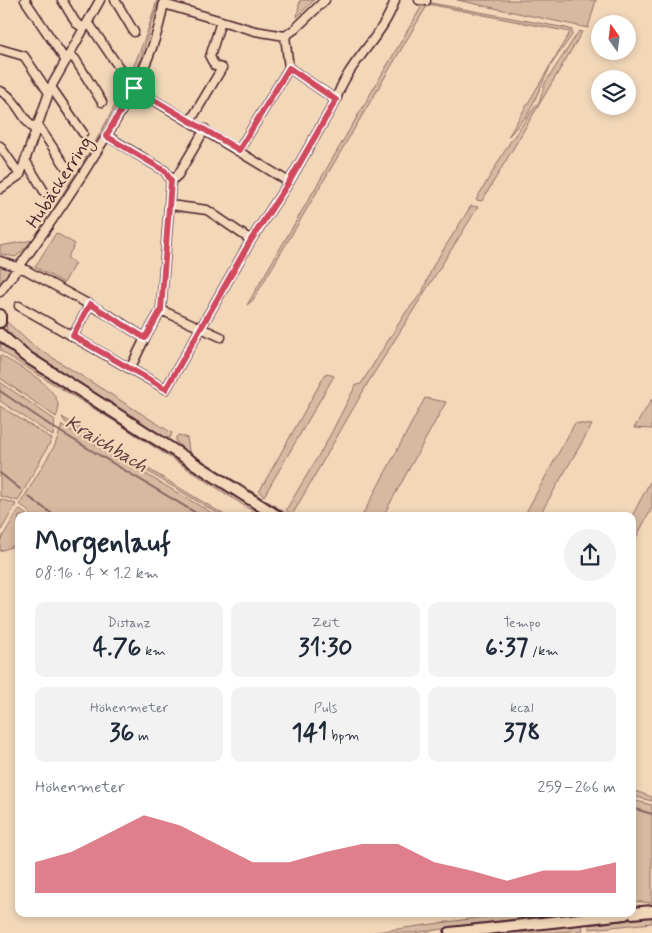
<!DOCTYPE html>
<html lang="de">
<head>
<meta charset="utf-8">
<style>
  body { margin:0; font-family:Mynerve,sans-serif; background:#f2f2f3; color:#1f2937; height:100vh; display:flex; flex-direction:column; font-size:19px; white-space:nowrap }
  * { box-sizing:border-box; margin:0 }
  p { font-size:16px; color:#747a83 }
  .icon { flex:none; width:28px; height:28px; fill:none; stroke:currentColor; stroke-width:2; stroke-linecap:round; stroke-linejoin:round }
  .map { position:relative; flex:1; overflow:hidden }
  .drawer { position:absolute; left:15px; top:512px; width:621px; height:405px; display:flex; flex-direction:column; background:#fff; border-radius:10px; box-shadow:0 2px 8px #0003 }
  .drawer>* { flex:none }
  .needle { width:32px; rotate:346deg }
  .buttons { position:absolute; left:591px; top:15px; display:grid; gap:10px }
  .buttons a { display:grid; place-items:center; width:45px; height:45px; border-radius:50%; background:#fff; box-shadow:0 2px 8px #0003; font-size:25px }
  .pin { position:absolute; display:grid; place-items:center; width:42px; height:42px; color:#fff; margin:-21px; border-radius:10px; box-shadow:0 2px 8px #0006 }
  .round { display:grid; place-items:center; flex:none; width:52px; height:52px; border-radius:26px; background:#f2f2f3 }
  .overview { display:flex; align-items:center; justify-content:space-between; height:85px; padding:0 20px }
  h1 { font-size:28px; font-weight:800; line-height:38px }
  .stats { display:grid; grid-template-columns:repeat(3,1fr); gap:8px; height:85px; padding:5px 20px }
  .stats div { display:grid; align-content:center; border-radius:10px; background:#f2f2f3; text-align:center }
  .stats b { font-size:25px; font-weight:800 }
  .stats small { font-size:14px; font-weight:400 }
  .stats p { font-size:14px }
  .chart { height:140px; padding:10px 20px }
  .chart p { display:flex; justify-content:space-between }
  .chart svg { width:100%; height:90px; margin-top:5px; fill:#d1495b; opacity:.7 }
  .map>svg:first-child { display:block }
  .green { fill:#d7b9a1; stroke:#906c66 }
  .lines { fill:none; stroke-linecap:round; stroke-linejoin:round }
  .stream { stroke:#88635f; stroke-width:2 }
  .minor-casing { stroke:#4a1f2b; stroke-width:11 }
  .major-casing { stroke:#4a1f2b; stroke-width:14 }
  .minor { stroke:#f2d7b9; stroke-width:8 }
  .major { stroke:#f2d7b9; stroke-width:10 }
  .route-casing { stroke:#fff; stroke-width:10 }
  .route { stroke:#d1495b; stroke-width:6 }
  .labels { text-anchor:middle; stroke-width:4.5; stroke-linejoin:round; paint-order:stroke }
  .street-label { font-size:18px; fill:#4a1f2b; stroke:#f2d7b9 }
  .water-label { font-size:19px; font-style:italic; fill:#643c41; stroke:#f2d7b9 }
</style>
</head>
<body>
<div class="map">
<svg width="652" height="933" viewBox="0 0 652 933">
  <rect width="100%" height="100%" fill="#f2d7b9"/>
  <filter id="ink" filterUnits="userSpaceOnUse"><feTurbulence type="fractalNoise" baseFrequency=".02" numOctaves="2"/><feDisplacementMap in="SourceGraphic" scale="10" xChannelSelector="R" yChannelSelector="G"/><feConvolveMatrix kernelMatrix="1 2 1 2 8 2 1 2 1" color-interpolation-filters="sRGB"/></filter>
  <g filter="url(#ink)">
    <path class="green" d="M157 0H159L137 71 86 163 83 162C115 110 141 58 157 0Z
      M300 0H314L297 17Z
      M457 0H596L588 28Z
      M431 3 566 28 572 30V35L551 65 528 114 508 137 570 32 428 4 253 300 247 305 423 4Z
      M579 31 582 32 482 201 476 200 510 142 540 100 545 83Z
      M75 174 78 176 43 231 41 229Z
      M471 206 478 207 369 381 292 515 286 510 326 443 356 385 361 384 406 312 422 293 433 266Z
      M56 233 75 244 67 258 75 263 64 283 35 267Z
      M33 240 16 257 0 254V246Z
      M0 265 11 270 0 284Z
      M6 321 31 344 172 433 170 438H162L18 344 7 334Z
      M0 342 15 354 270 516H260L119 424 16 361 1 351Z
      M0 355C17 366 70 390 56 417L0 378Z
      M326 373 334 376 264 496 259 492Z
      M0 382 55 420 53 436 0 401Z
      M425 398 446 402 383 516H362Z
      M652 399V429L634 428Z
      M0 406 52 439 18 501 0 496Z
      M62 417 208 505 226 516H222L65 422Z
      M575 423 592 425 539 516H524Z
      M62 425 217 516H33L20 504 55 445Z
      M179 435 187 438 189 451 192 454 291 516H285L195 459 176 442V437Z
      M652 478V508L633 543 632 516Z
      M0 499 16 504 0 532Z
      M19 509 28 516H19V544L0 551V541Z
      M632 790 652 797V801L633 796Z
      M632 800 652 805V903L633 901Z
      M505 914H557L413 933H369Z
      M652 917V923L590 929 589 925Z
      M582 925 583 930 545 933H495Z"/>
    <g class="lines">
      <path class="stream" d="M0 391 54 428 201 516
        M0 473 20 489
        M29 497 55 516
        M632 808 652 814"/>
      <g class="minor-casing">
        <path id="minor" d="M25 0 66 61
          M62 0 76 23 84 28
          M115 0 134 32
          M419 0 426 1
          M164 4 255 31 285 36 295 29 325 0
          M88 22 120 69
          M285 36 289 68 336 100
          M0 49 24 56 49 93
          M70 56 75 59 102 102
          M51 87 83 133
          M134 88 289 182
          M0 91C16 97 22 119 35 130
          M191 120 222 68 215 66 210 57 221 21
          M37 124 66 167
          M0 146 20 175
          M239 150 289 68
          M25 160 47 196
          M171 181 178 175 205 129
          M0 189 20 175 51 87 100 0
          M170 205 207 210 251 240
          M0 261 26 270 110 316 145 338 161 310 171 181 165 171 107 136
          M0 292C36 245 68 199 99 148 127 103 157 54 164 0
          M19 306 166 389 251 240 289 182 336 100C347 62 383 38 395 0
          M161 310 221 337
          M73 336 90 304
          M130 369 145 338"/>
      </g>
      <g class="major-casing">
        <path id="major" d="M0 315V322
          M0 334 24 355 277 516
          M632 913 652 911
          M450 933 625 914"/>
      </g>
      <use href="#minor" class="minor"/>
      <use href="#major" class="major"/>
    </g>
  </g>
  <g class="lines" filter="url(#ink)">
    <g class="route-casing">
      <path id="route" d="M289 68 336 100 289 182 251 240 166 389 73 336 90 304 145 338 161 310 171 181 165 171 106 136 134 88 239 150Z"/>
    </g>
    <use href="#route" class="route"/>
  </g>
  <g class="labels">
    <g class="street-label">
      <text transform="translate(59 182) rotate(-57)" y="6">Hubäckerring</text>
    </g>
    <g class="water-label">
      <text transform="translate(107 443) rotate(31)" y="7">Kraichbach</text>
    </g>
  </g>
</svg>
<div class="buttons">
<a><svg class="needle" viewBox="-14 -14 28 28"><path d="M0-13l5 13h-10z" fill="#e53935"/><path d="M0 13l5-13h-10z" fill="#747a83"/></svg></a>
<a><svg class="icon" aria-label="layers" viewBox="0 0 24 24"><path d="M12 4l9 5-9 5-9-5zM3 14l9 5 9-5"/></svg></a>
</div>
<div class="pin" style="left:134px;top:88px;background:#1e9e55"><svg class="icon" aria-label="arrive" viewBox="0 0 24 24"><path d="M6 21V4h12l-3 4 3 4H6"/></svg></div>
<section class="drawer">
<div class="overview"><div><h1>Morgenlauf</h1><p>08:16 · 4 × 1.2 km</p></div><a class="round"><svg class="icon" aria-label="share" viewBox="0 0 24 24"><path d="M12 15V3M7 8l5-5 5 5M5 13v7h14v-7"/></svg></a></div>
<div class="stats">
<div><p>Distanz</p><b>4.76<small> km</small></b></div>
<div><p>Zeit</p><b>31:30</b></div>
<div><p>Tempo</p><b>6:37<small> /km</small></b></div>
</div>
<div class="stats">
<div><p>Höhenmeter</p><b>36<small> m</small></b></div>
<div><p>Puls</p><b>141<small> bpm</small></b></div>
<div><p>kcal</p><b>378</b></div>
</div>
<div class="chart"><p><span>Höhenmeter</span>259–266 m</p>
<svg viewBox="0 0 160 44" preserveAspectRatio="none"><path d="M0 44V29L10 24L20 15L30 6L40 11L50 20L60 29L70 29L80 24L90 20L100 20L110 29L120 33L130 38L140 33L150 33L160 29V44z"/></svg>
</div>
</section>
</div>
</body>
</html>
